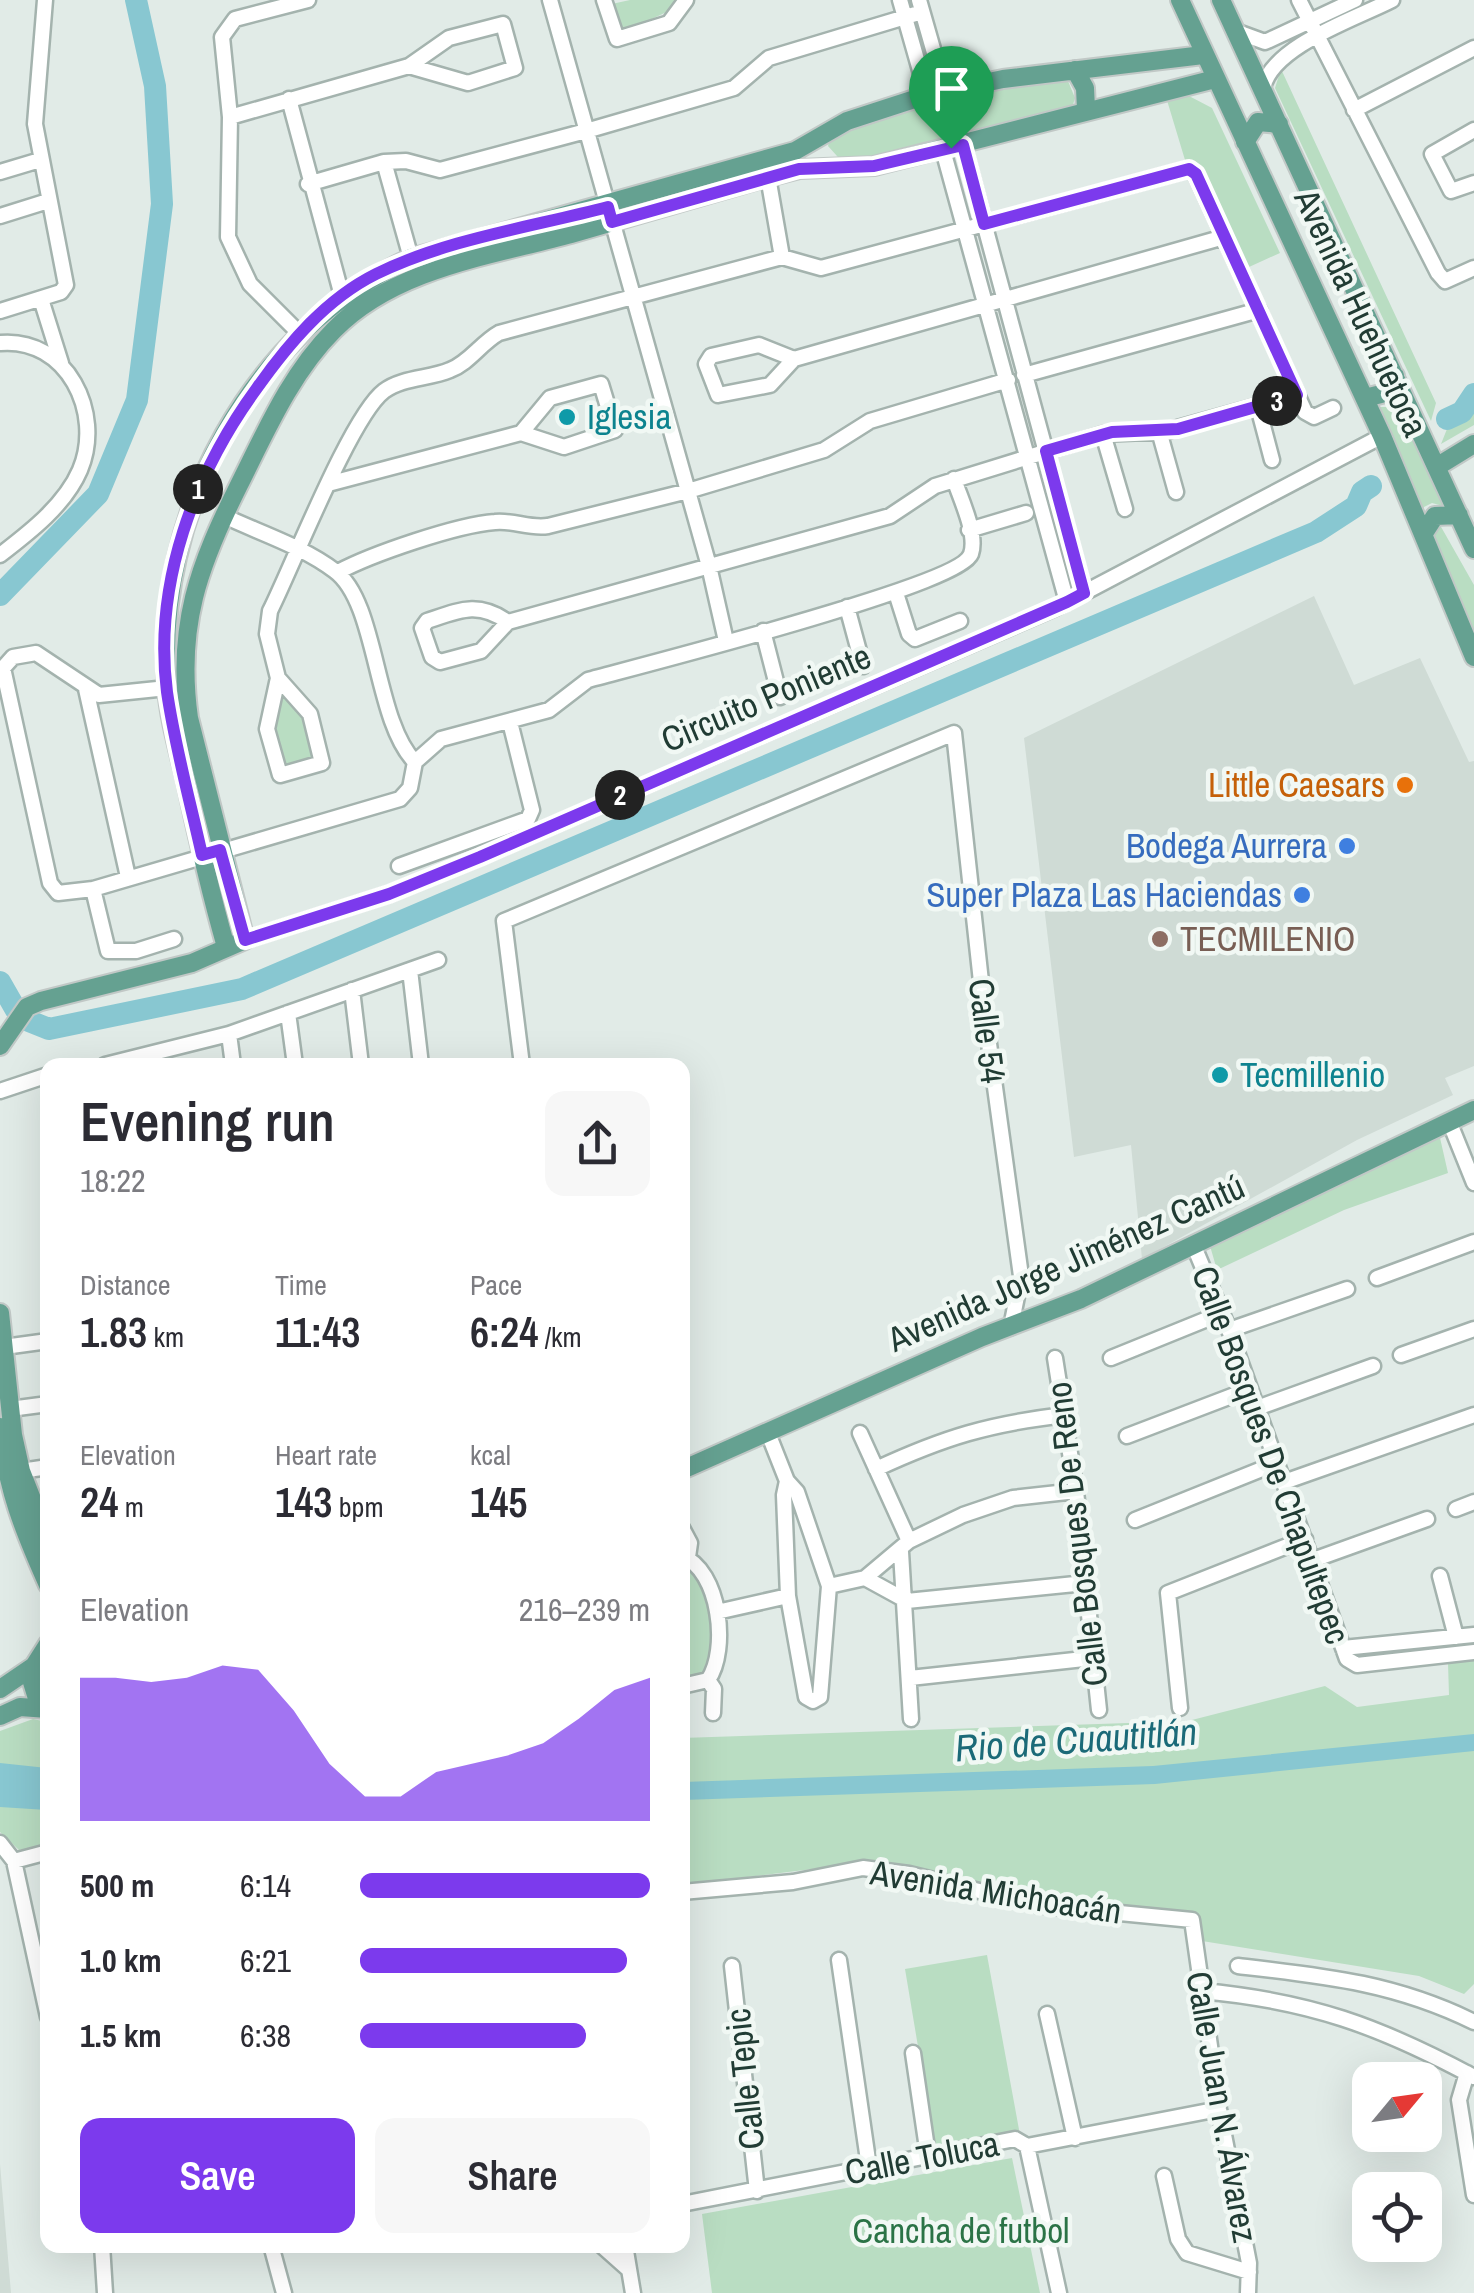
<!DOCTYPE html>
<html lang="en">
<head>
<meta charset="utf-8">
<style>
  body { margin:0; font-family:"Archivo Narrow",sans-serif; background:#f7f7f7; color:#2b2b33; height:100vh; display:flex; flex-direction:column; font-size:38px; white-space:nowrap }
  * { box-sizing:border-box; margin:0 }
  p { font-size:32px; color:#7c7c81 }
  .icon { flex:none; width:55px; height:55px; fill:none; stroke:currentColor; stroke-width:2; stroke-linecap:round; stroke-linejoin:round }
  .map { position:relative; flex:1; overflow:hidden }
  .details { position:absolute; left:40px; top:1058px; width:650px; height:1195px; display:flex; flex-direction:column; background:#fff; border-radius:20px; box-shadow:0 10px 40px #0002 }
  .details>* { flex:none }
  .needle { width:65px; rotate:61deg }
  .buttons { position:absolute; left:1352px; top:2062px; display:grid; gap:20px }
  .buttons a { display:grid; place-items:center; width:90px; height:90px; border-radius:20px; background:#fff; box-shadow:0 10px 40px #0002; font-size:50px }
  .pin { position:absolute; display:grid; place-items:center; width:85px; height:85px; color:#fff; margin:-102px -42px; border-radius:50% 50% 50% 0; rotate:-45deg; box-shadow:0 0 10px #0007 }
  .pin .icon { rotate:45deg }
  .km { position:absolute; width:50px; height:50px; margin:-25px; border-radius:50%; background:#222; color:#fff; font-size:28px; line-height:50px; text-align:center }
  .round { display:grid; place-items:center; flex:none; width:105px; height:105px; border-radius:20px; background:#f7f7f7 }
  .overview { display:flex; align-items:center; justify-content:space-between; height:170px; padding:0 40px }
  h1 { font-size:55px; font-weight:600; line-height:75px }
  .figures { display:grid; grid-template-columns:repeat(3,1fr); gap:15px; height:170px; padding:10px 40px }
  .figures div { display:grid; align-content:center }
  .figures b { font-size:42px; font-weight:600 }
  .figures small { font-size:28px; font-weight:400 }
  .figures p { font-size:28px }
  .chart { height:280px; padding:20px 40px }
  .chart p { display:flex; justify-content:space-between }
  .chart svg { width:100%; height:180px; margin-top:10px; fill:#7c3aed; opacity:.7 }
  .action { display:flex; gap:20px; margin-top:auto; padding:20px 40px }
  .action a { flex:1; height:115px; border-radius:20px; background:#7c3aed; color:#fff; font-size:40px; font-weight:600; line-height:115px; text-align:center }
  .action a+a { background:#f7f7f7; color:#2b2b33 }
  ul { padding:0 40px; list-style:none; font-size:32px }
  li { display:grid; grid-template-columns:160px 120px 1fr; align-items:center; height:75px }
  li i { height:25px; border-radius:12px; background:#7c3aed }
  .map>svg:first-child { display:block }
  .built { fill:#cfdbd5 }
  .green { fill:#b9ddc2 }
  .water { fill:#88c7d1 }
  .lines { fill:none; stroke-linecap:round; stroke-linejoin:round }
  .river { stroke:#88c7d1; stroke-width:22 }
  .minor-casing { stroke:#a4b3ae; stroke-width:19 }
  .major-casing { stroke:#c1c8c6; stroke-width:22 }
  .minor { stroke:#fff; stroke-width:14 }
  .major { stroke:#65a191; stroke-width:18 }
  .route-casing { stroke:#fff; stroke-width:20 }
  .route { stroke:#7c3aed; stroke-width:12 }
  .culture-dot { fill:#0f9aa8; stroke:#f1f8f4; stroke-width:4 }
  .food-dot { fill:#e8710a; stroke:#f1f8f4; stroke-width:4 }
  .shop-dot { fill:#3f7fe0; stroke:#f1f8f4; stroke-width:4 }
  .education-dot { fill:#8d6e63; stroke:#f1f8f4; stroke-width:4 }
  .labels { text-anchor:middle; stroke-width:9; stroke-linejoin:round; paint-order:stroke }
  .street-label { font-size:35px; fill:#213c34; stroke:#f1f8f4 }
  .culture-label { font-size:35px; fill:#0d838f; stroke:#f1f8f4; text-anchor:start }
  .food-label { font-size:35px; fill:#c56008; stroke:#f1f8f4; text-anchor:end }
  .shop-label { font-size:35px; fill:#366cbe; stroke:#f1f8f4; text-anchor:end }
  .education-label { font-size:35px; fill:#785e54; stroke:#f1f8f4; text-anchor:start }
  .park-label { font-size:35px; fill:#2b7346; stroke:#f1f8f4 }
  .water-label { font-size:38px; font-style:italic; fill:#1b6a78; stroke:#f1f8f4 }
</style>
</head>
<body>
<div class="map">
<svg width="1474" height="2293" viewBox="0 0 1474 2293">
  <rect width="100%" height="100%" fill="#e1ebe7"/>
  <path class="built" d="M1314 596 1354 685 1420 658 1469 762 1474 761V1066L1445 1078 1453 1095 1357 1140 1142 1259 1131 1145 1074 1157 1024 738Z
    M0 2164 11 2293H0Z"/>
  <path class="green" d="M630 0H675L677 7 614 37 607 5Z
    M1281 69 1436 403 1431 421 1275 88Z
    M1068 81 1075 98 1071 111 846 166 828 146 833 125 1003 86Z
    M1189 96 1212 108 1280 253 1249 267 1202 170 1185 160 1166 97Z
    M1394 397 1443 506 1432 503 1424 507 1423 515 1374 407H1391Z
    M1474 407V425L1441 444 1447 429Z
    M1440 525 1474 585V637L1436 544 1433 530Z
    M281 694 300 710 315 764 282 774 268 727Z
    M1438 1129 1448 1173 1344 1210 1217 1270 1208 1239Z
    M682 1561C724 1586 714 1636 709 1678L682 1686Z
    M1474 1660V1984L1464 1994 1419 1976 1202 1941 1197 1914 1041 1899 869 1862 683 1885 682 1738 1188 1721 1325 1686 1357 1707 1449 1695 1448 1663Z
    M33 1719 47 1722V1845L19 1850 0 1832V1731Z
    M987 1955 1020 2135 935 2148 905 1969Z
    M1012 2158 1040 2293H712L702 2214Z"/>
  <path class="water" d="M1474 1734V1751L1155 1784 683 1800V1782L1153 1766Z
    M0 1763 47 1768V1810L0 1807Z"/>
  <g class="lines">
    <path class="river" d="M1447 419 1462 412 1474 394
      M0 595 98 494 137 400 162 204 155 86 136 0
      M0 982 16 1010
      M29 1021 49 1029 242 989 1316 532 1356 506 1362 492 1371 486"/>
    <g class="minor-casing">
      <path id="minor" d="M550 0 709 566 726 641
        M604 0 617 39 669 23 686 0
        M900 0 927 95
        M919 0 945 91
        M1299 0 1438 273 1445 281 1474 268
        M1235 31 1265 42 1355 0
        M1263 88C1272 46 1355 19 1392 0
        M289 99 342 296
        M1354 110 1474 48
        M230 117 409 66 449 38 503 24 515 68 468 83 409 66
        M1474 130 1432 154 1451 191 1474 183
        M963 145 1084 593
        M943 150 1067 602
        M384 162 411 258
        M0 172 40 160
        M768 177 782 257
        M308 184 384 162 406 161 440 170 586 131 734 88 769 58 922 12
        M0 216 48 201
        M41 299 61 363
        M0 311 61 292 66 285 35 124 45 0
        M299 333 250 284 228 237 230 117 222 37 235 19 308 0
        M0 343C67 337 104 413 80 470 65 505 30 532 0 555
        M794 359 759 345 711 356 706 364 718 395 770 385 794 359 1224 237
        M1024 375 1259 310
        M601 384 615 430 564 447 521 433 550 398Z
        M1258 407 1272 460
        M1159 431 1176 492
        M1103 434 1125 509
        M328 484 521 433
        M224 516C260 533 304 547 335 571 378 603 374 720 415 762
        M969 530 1026 513
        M338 572C372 554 456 525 495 522 514 520 529 529 548 526L688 491 824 450 870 421 1008 380
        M896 593 909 634 915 639 960 621
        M847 607 863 666
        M508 622C478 601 460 610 427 621L422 628 432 657 440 662 481 651 508 622 890 516 935 486 1103 434 1167 431 1297 395
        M763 631 780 697
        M278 678 310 714 322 763 280 775 267 729 278 678 267 634 270 611C293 565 351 416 384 391 403 377 429 379 450 370 469 363 481 343 499 333L782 257 821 268 1189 169 1196 175 1305 412 1314 417 1333 408
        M167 688 99 695 36 653 13 657 3 668 50 883 58 893 93 889 400 799 410 788 415 762 441 739 549 710 588 680C639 666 960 585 971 554 978 534 960 498 954 479
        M86 689 128 877
        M399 866 528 819 532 810 510 722
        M93 889 108 951H136L174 939
        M245 940 389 894 480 857 1055 608 1382 436
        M410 970 421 1065
        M352 990 361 1065
        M288 1013 295 1065
        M229 1034 233 1065
        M105 1065 229 1034 438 960
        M522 1065 504 921 954 733 983 1000 1021 1276 1011 1327
        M0 1091 48 1075
        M1449 1121 1474 1183
        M1193 1244 1229 1330 1347 1659 1357 1665 1474 1652
        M1377 1278 1474 1242
        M1229 1330 1347 1289
        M4 1347 48 1341
        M1401 1355 1474 1329
        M1055 1358 1076 1491 1099 1710
        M1111 1358 1222 1313
        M1257 1408 1373 1366
        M10 1409 48 1404
        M768 1433 787 1481 797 1492 829 1586 820 1697 813 1701 806 1697 788 1596 784 1495 787 1481
        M860 1433 909 1541
        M1127 1436 1250 1389
        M876 1469C945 1437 989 1424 1064 1415
        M21 1471 48 1467
        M1284 1482 1474 1415
        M1456 1509 1474 1502
        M1135 1520 1277 1463
        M682 1528 690 1543 688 1557
        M901 1552 911 1719
        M682 1556C720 1570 729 1650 708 1680L682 1686
        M1313 1560 1427 1519
        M1440 1576 1456 1637
        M865 1578 907 1601
        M829 1586 865 1578 909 1541 963 1515 1013 1498 1076 1491
        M907 1601 1085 1583
        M717 1612 788 1596
        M1343 1648 1474 1635
        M910 1678 1093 1658
        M708 1680 714 1689 713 1713
        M1180 1708 1168 1593 1305 1539
        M0 1843 14 1861 48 2017
        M14 1861 48 1852
        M682 1892 793 1882 863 1868 909 1874 1037 1905 1192 1920 1219 2109 1249 2263 1248 2293
        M839 1960 869 2167
        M732 1966 757 2191
        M1238 1966C1325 1976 1395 1983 1474 2022
        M1202 1991C1310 2001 1379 2026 1474 2077
        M1047 2014 1075 2138
        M913 2053 928 2155
        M1467 2073 1459 2100 1474 2195
        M1027 2146 1059 2293
        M1164 2176 1178 2239 1187 2253 1249 2272
        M682 2204 1015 2139 1027 2146 1219 2109
        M102 2245 105 2293
        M271 2245 284 2293
        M601 2245 628 2269
        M625 2245 633 2293"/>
    </g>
    <g class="major-casing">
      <path id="major" d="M1180 0 1382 436 1474 657
        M1221 0 1474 549
        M1075 70 1085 88 1086 109
        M1245 142 1258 122 1279 124
        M1365 398 1385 393 1395 376
        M1438 466 1474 444
        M1424 533 1435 516 1459 515
        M226 947C210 891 197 834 185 777 178 748 169 717 167 687 154 513 251 331 411 258L795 151 847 121 927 95 1003 79 1203 55
        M0 1046 27 1007 41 1001 192 963 245 940 189 718C176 626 199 565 239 485 266 431 291 373 334 330 395 268 490 256 571 234 637 215 702 196 768 177L799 169 874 166 1215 79
        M0 1313 13 1435 21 1471 48 1540
        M0 1427C7 1489 23 1529 48 1585
        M682 1470 982 1337 1081 1299 1474 1110
        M34 1666 32 1682 40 1708
        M0 1689 34 1666 48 1644
        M0 1716 20 1707 48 1709"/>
    </g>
    <use href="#minor" class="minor"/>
    <use href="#major" class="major"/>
  </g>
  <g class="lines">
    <g class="route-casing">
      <path id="route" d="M963 145 984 224 1189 169 1196 174 1297 395 1178 429 1112 432 1046 451 1084 593 1067 602 480 857 389 894 245 940 220 850 202 855C190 801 175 747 167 692 153 584 194 474 257 388 289 343 326 299 376 274 447 239 532 227 608 207L612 222 799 169 874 166Z"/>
    </g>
    <use href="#route" class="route"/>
  </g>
  <g class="culture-dot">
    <circle cx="567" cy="417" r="10"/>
    <circle cx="1220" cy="1075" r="10"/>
  </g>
  <circle class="food-dot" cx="1405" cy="785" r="10"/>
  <g class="shop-dot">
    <circle cx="1347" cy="846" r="10"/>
    <circle cx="1302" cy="895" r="10"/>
  </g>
  <circle class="education-dot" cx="1160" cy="939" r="10"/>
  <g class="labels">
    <g class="street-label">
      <text transform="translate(1361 313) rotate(65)" y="12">Avenida Huehuetoca</text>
      <text transform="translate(766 698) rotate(-23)" y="12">Circuito Poniente</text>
      <text transform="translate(987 1031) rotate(83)" y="12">Calle 54</text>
      <text transform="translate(1066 1263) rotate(-24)" y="12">Avenida Jorge Jiménez Cantú</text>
      <text transform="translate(1271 1455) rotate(70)" y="12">Calle Bosques De Chapultepec</text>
      <text transform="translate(1077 1534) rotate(-97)" y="12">Calle Bosques De Reno</text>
      <text transform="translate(996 1892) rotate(9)" y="12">Avenida Michoacán</text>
      <text transform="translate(745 2079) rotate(-96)" y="12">Calle Tepic</text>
      <text transform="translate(1222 2107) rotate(80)" y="12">Calle Juan N. Álvarez</text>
      <text transform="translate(922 2158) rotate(-11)" y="12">Calle Toluca</text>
    </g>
    <g class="culture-label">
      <text x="587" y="429">Iglesia</text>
      <text x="1240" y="1087">Tecmillenio</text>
    </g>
    <g class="food-label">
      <text x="1385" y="797">Little Caesars</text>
    </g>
    <g class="shop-label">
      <text x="1327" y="858">Bodega Aurrera</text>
      <text x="1282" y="907">Super Plaza Las Haciendas</text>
    </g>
    <g class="education-label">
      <text x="1180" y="951">TECMILENIO</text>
    </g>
    <g class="park-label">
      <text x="961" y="2243">Cancha de futbol</text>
    </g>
    <g class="water-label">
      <text transform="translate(1076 1740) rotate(-4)" y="13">Rio de Cuautitlán</text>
    </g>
  </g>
</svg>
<div class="buttons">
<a><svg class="needle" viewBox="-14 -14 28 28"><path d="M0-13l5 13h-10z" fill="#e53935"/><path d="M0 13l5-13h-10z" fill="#7c7c81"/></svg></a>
<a><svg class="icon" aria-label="locate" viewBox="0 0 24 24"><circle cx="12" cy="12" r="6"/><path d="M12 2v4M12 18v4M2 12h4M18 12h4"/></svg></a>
</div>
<div class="pin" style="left:951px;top:148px;background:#1e9e55"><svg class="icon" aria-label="arrive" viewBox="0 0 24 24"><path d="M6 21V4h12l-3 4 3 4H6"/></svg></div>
<b class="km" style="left:198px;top:489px">1</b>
<b class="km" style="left:620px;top:795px">2</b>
<b class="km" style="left:1277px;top:401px">3</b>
<section class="details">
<div class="overview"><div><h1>Evening run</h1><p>18:22</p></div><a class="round"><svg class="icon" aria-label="share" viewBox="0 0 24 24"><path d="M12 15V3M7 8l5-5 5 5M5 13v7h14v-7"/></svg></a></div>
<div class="figures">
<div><p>Distance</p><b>1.83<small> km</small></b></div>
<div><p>Time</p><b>11:43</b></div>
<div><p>Pace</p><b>6:24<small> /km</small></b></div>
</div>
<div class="figures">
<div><p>Elevation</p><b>24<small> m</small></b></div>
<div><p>Heart rate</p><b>143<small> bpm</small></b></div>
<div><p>kcal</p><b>145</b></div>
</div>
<div class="chart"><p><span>Elevation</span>216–239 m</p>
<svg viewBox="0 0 160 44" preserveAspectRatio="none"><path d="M0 44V9L10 9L20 10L30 9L40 6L50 7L60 17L70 30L80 38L90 38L100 32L110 30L120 28L130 25L140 19L150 12L160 9V44z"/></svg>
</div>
<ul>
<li><b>500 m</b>6:14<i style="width:100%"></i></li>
<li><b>1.0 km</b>6:21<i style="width:92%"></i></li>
<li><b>1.5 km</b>6:38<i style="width:78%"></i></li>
</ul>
<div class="action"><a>Save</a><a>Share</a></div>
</section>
</div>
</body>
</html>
